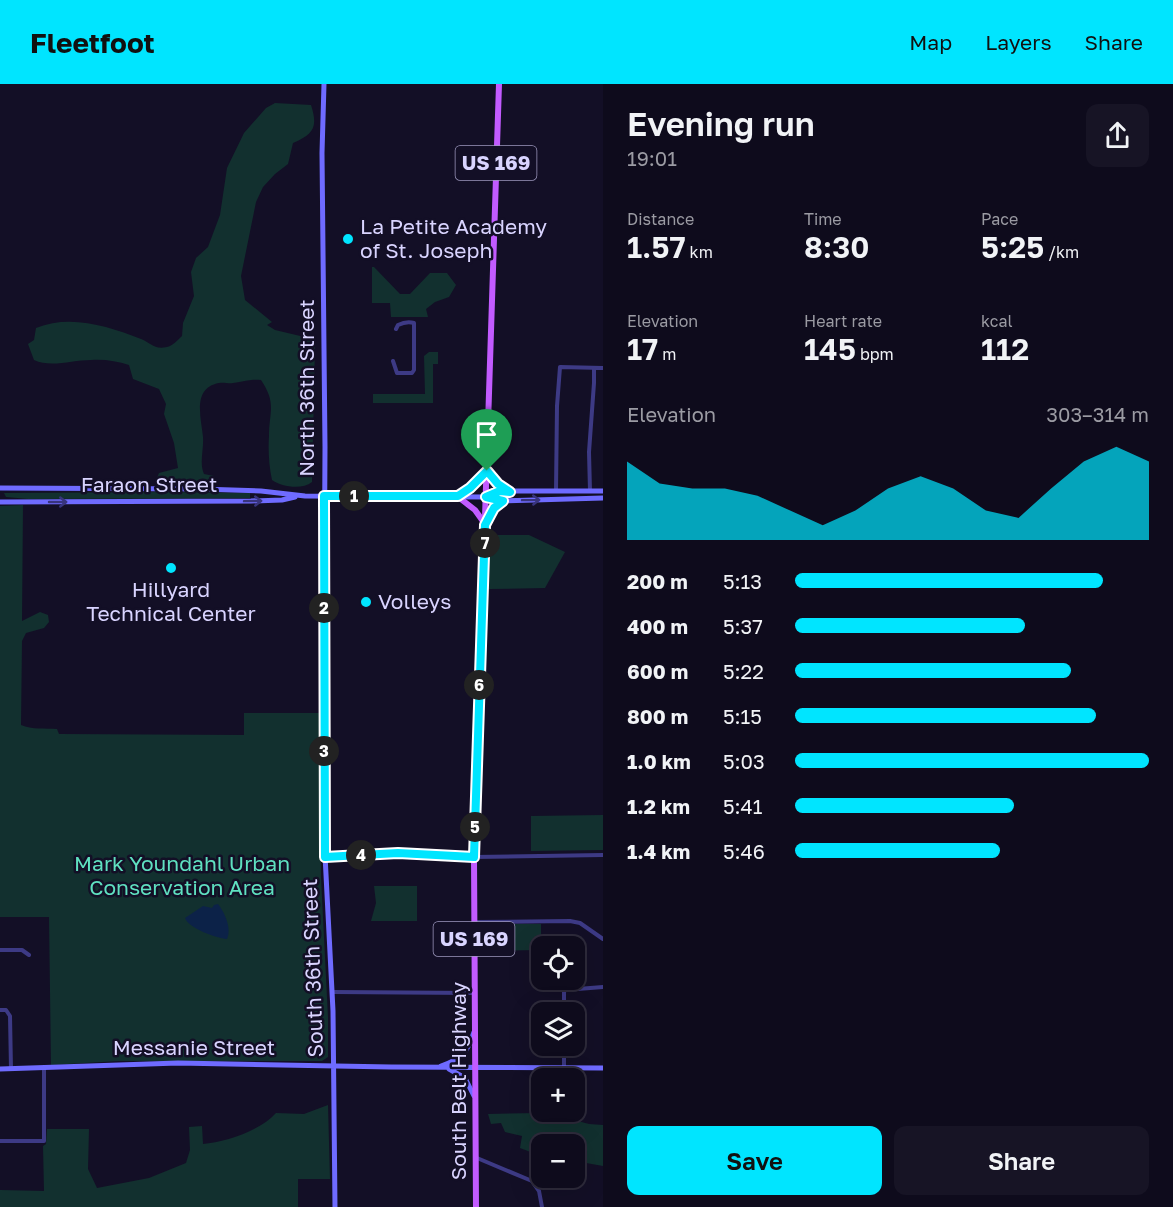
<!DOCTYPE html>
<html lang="en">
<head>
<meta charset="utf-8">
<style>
  body { margin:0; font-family:"Golos Text",sans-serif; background:#171425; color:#f1f3f6; height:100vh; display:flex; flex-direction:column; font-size:22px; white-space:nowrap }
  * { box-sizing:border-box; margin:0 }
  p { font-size:20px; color:#9b9ba3 }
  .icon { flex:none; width:33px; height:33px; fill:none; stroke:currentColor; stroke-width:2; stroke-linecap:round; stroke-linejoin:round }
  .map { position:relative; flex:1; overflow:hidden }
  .drawer { display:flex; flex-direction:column; background:#0e0b1c; width:570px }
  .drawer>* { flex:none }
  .buttons { position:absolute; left:531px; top:852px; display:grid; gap:12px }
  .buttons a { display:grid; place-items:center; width:54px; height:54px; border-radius:12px; background:#0e0b1c; box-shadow:0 6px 24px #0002,0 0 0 2px #2e2b3b; font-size:30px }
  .pin { position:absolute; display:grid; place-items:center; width:51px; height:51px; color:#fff; margin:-62px -26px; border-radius:50% 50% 50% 0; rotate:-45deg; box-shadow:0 0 6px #0007 }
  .pin .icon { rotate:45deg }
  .km { position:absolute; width:30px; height:30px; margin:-15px; border-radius:50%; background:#222; color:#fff; font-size:16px; line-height:30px; text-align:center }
  .round { display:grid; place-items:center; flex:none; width:63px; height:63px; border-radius:12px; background:#171425 }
  .headline { display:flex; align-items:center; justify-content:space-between; height:102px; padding:0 24px }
  h1 { font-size:33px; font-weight:600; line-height:45px }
  .stats { display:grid; grid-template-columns:repeat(3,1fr); gap:9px; height:102px; padding:6px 24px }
  .stats div { display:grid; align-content:center }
  .stats b { font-size:30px; font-weight:600 }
  .stats small { font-size:16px; font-weight:400 }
  .stats p { font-size:16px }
  .chart { height:168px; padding:12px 24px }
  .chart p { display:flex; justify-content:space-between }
  .chart svg { width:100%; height:108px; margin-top:6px; fill:#00e5ff; opacity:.7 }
  .primary-button { display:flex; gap:12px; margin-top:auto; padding:12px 24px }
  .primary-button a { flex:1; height:69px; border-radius:12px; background:#00e5ff; color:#111; font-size:24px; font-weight:600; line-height:69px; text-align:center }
  .primary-button a+a { background:#171425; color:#f1f3f6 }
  ul { padding:0 24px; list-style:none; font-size:20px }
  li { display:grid; grid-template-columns:96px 72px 1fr; align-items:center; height:45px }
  li i { height:15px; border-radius:8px; background:#00e5ff }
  header { display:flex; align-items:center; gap:36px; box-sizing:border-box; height:84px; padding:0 30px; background:#00e5ff; color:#111 }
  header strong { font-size:28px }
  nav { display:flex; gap:33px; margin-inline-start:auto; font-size:21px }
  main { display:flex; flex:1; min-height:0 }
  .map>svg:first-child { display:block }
  .green { fill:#12302f }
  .water { fill:#0c2248 }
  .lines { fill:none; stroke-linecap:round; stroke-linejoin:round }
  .street { stroke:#3d3a85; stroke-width:4 }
  .secondary { stroke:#6f6bff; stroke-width:5 }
  .primary { stroke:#c25bff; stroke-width:6 }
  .oneway { stroke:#38347d }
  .route-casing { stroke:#fff; stroke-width:12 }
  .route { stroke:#00e5ff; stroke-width:8 }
  .poi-dot { fill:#00e5ff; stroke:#130f26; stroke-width:2 }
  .labels { text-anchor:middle; stroke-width:5; stroke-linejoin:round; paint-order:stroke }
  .shield { fill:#130f26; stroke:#9e99be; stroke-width:1.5 }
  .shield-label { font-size:20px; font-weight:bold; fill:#d9d4ff }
  .poi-label { font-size:21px; fill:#d9d4ff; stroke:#130f26; text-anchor:start }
  .street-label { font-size:21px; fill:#d9d4ff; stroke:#130f26 }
  .park-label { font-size:21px; fill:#5fe0c0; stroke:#130f26 }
</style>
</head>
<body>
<header>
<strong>Fleetfoot</strong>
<nav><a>Map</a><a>Layers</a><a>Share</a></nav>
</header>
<main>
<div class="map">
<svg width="603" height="1123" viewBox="0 0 603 1123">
  <rect width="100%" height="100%" fill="#130f26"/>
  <path class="green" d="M275 19 311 21C318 43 314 50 293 59L288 80 275 90 263 103 256 118 241 192 245 216 272 238 267 241 275 246 313 255 315 260 312 398C302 406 282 403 272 396 269 382 268 367 269 352 269 327 277 320 261 296 248 295 244 298 233 299 229 300 224 298 219 299 192 304 201 333 203 353 204 365 199 379 204 390L214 392 216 397 164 398 157 394 159 389 178 384 174 359 164 330 166 320 159 305 133 295 129 281C117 277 104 275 91 276 72 276 51 284 34 276L28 260 34 256 36 244C70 230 108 242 141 255 151 259 154 266 167 263 172 262 178 256 182 252L183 239 194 212 191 188 196 174 208 163 220 131 227 84 244 49 266 24Z
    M372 183H374L400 210H410L430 189H447L456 201 449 213 435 218 426 225 428 233H391L390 219H372Z
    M429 268H438V280H433V319H373V310H425L424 272Z
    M168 408 250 409V414L28 415 6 413 4 409Z
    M23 421 22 537 40 528 48 531 49 538 44 544 26 549 22 557 21 641C32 646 45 644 57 645L59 650 244 651V629H320L321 793 328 933V973L322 977H119L51 981 49 833H0V422Z
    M494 451H529L565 468 545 504 489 505 490 469Z
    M603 731V766L531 767V732Z
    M374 802H417V837H371L376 819Z
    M485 840H541V866L481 867V845Z
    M541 986H558V994H542V1028H559V1032L589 1040 603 1041V1082L575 1077 574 1060H542L541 1072 520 1064 522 1052 505 1048 501 1039 491 1040 488 1030 540 1029Z
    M328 1021 330 1095H298V1123H0V1106L44 1107 43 1062 46 1060 47 1045H89L88 1085 97 1104 149 1094 186 1079 190 1066 189 1043 202 1042 203 1060C225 1058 260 1047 276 1029L304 1030Z"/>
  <path class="water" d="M218 820C225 829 232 845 227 855 216 854 188 844 185 834L203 822 212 824 214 821Z"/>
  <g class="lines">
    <path class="street" d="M393 277 397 289H412L414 286V239C408 237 404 238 398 241L396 245
      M556 407 557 322 560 283 603 284
      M590 407 589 368 594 299V284
      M325 773 398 769 474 773 603 771
      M475 838 570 837 580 839 603 855
      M0 866H22L29 871
      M332 908 475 909
      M0 926H6L10 932 11 985
      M564 928V908L565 906 603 903
      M564 962V984
      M0 1057H44V984
      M477 1074 532 1097 539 1107 542 1123"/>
    <path class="secondary" d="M324 0 322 69 325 363 323 732 333 927 335 1123
      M0 404 201 405 261 407 305 412 486 413 498 417 603 414
      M486 413 500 407H603
      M0 418 251 417 282 416 295 413
      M441 982C463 974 467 969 474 948
      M0 985 178 979 391 983 603 984
      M449 985 465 994 474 1012"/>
    <path class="primary" d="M487 438 494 424 503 417
      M485 440 475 426 457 412 470 404 487 387 498 400 510 408
      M476 1123 474 773 499 0"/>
  </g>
  <defs><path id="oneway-shaft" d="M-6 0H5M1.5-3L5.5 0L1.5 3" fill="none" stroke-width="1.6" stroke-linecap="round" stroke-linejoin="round" transform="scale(1.5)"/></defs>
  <g class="oneway">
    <use href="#oneway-shaft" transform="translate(531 416) rotate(-1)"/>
    <use href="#oneway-shaft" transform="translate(253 417) rotate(-1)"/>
    <use href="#oneway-shaft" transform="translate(58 418)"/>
  </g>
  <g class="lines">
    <g class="route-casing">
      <path id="route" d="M487 387 498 400 510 408 500 407 486 413 503 417 494 424 485 441 474 773 398 769 325 773 324 412H458L470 404Z"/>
    </g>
    <use href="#route" class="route"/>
  </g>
  <g class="poi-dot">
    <circle cx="348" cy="155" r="6"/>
    <circle cx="171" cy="484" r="6"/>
    <circle cx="366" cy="518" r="6"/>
  </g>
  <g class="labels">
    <g class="shield">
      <rect x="455.5" y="62" width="81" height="34" rx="4.5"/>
      <rect x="433.5" y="838" width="81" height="34" rx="4.5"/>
    </g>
    <g class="shield-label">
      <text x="496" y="86">US 169</text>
      <text x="474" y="862">US 169</text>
    </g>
    <g class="poi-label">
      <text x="360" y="150">La Petite Academy<tspan x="360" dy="24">of St. Joseph</tspan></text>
      <text x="171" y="513" text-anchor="middle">Hillyard<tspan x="171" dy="24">Technical Center</tspan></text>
      <text x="378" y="525">Volleys</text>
    </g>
    <g class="street-label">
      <text transform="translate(307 304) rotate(-90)" y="7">North 36th Street</text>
      <text x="149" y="408">Faraon Street</text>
      <text transform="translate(313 884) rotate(-92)" y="7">South 36th Street</text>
      <text x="194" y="971">Messanie Street</text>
      <text transform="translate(459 997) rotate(-90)" y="7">South Belt Highway</text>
    </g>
    <g class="park-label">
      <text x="182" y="787">Mark Youndahl Urban<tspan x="182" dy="24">Conservation Area</tspan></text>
    </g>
  </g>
</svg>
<div class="buttons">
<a><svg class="icon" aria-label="locate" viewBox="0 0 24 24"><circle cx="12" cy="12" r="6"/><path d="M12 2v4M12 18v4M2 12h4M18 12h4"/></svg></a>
<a><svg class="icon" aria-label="layers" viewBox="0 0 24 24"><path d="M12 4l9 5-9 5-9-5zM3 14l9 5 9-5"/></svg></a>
<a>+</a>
<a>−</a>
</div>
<div class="pin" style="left:487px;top:387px;background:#1e9e55"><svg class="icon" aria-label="arrive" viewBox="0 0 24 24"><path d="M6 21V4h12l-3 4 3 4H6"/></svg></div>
<b class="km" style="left:354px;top:412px">1</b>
<b class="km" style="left:324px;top:524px">2</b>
<b class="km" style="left:324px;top:667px">3</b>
<b class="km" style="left:361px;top:771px">4</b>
<b class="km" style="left:475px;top:743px">5</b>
<b class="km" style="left:479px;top:601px">6</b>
<b class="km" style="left:485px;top:459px">7</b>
</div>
<section class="drawer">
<div class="headline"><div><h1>Evening run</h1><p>19:01</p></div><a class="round"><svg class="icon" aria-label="share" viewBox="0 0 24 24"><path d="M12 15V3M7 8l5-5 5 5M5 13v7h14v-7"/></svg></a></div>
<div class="stats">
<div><p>Distance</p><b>1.57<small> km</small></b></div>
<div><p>Time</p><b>8:30</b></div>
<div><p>Pace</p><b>5:25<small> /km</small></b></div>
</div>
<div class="stats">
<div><p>Elevation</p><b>17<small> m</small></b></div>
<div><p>Heart rate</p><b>145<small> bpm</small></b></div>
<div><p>kcal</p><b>112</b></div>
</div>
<div class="chart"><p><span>Elevation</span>303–314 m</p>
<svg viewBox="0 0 160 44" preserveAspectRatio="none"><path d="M0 44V12L10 21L20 23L30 23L40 26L50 32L60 38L70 32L80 23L90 18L100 23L110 32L120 35L130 23L140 12L150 6L160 12V44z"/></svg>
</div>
<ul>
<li><b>200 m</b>5:13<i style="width:87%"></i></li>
<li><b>400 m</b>5:37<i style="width:65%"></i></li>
<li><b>600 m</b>5:22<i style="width:78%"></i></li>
<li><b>800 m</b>5:15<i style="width:85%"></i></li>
<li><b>1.0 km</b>5:03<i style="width:100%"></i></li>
<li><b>1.2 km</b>5:41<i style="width:62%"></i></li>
<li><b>1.4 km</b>5:46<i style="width:58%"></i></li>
</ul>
<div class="primary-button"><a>Save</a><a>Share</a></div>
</section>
</main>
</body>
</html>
